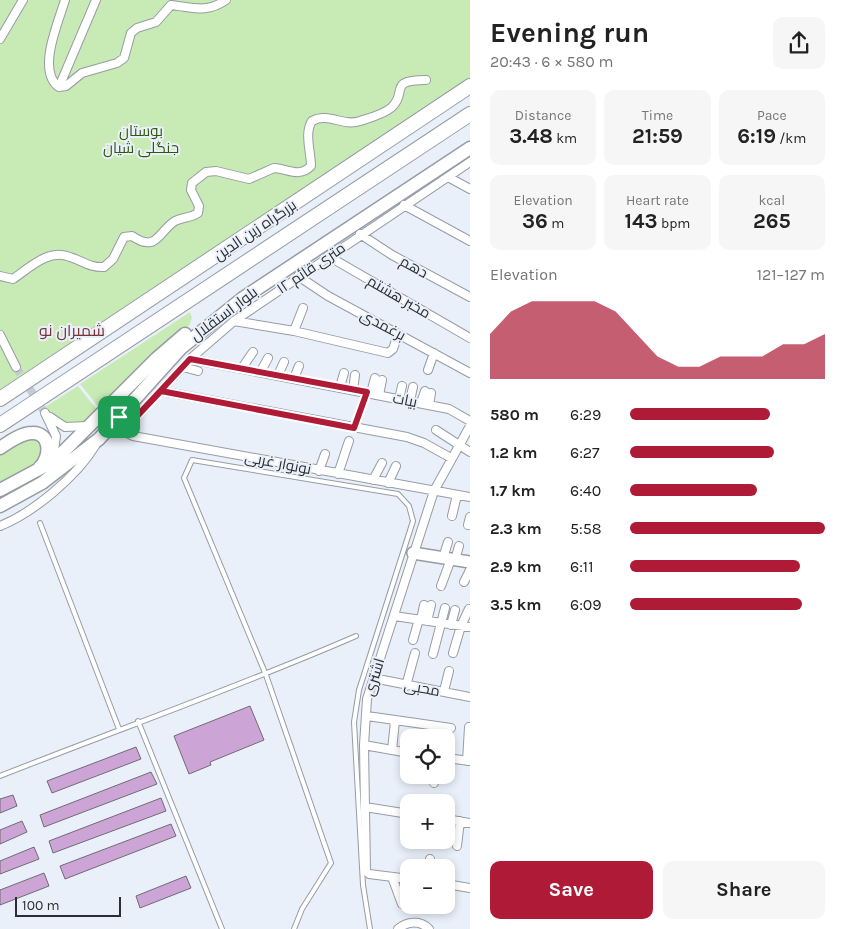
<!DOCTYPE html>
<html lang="en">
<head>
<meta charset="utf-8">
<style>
  body { margin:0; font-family:Karla,Cairo,sans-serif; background:#f6f6f6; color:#222; height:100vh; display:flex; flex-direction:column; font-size:19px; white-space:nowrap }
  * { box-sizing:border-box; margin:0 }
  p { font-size:16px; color:#767676 }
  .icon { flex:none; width:28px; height:28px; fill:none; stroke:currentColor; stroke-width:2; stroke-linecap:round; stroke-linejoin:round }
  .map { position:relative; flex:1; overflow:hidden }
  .drawer { display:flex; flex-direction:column; background:#fff; width:375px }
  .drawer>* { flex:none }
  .controls { position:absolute; left:400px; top:729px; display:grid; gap:10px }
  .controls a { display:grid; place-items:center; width:55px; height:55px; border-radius:10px; background:#fff; box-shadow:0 2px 8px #0003; font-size:25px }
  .scale { position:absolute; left:15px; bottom:12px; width:106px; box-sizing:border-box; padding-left:5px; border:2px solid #2c2e32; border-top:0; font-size:14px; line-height:18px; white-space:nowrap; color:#2c2e32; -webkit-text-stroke:4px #eaf0fa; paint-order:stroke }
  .pin { position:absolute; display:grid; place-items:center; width:42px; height:42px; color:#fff; margin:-21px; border-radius:10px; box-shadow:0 2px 8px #0006 }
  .round { display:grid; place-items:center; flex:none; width:52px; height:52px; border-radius:10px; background:#f6f6f6 }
  .overview { display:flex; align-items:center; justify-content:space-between; height:85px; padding:0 20px }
  h1 { font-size:28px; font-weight:700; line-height:38px }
  .stats { display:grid; grid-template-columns:repeat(3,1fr); gap:8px; height:85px; padding:5px 20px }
  .stats div { display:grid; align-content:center; border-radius:10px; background:#f6f6f6; text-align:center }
  .stats b { font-size:21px; font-weight:700 }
  .stats small { font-size:14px; font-weight:400 }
  .stats p { font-size:14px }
  .chart { height:140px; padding:10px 20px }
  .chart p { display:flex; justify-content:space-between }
  .chart svg { width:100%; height:90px; margin-top:5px; fill:#af1b36; opacity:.7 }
  .action { display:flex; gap:10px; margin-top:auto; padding:10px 20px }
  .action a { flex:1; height:58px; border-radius:10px; background:#af1b36; color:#fff; font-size:20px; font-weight:700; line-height:58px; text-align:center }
  .action a+a { background:#f6f6f6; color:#222 }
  ul { padding:0 20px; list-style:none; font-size:16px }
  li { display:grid; grid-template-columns:80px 60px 1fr; align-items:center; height:38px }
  li i { height:12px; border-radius:6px; background:#af1b36 }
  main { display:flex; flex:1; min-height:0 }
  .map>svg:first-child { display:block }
  .green { fill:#c8ebb5 }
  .building { fill:#cda4d6; stroke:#716b73 }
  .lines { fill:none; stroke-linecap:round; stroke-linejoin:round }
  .street-tunnel { stroke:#c4c9d2; stroke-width:8; stroke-dasharray:8 4; stroke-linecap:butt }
  .lane-casing { stroke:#969ca5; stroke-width:6 }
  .street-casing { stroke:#969ca5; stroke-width:10 }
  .secondary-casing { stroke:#969ca5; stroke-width:14 }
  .primary-casing { stroke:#969ca5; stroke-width:15 }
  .highway-casing { stroke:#969ca5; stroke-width:16 }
  .path { stroke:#979ca3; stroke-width:1; stroke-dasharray:5 2.5; stroke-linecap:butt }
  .lane { stroke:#fff; stroke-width:4 }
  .street { stroke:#fff; stroke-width:8 }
  .secondary { stroke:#fff; stroke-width:11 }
  .primary { stroke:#fff; stroke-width:12 }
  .highway { stroke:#fff; stroke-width:14 }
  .route-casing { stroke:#fff; stroke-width:10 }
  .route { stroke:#af1b36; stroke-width:6 }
  .labels { text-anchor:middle; stroke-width:4; stroke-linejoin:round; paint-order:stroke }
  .park-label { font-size:15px; fill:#2e580c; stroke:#eaf0fa }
  .street-label { font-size:15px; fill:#2c2e32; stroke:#eaf0fa }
  .neighbourhood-label { font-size:16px; fill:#793237; stroke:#eaf0fa }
</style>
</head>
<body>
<main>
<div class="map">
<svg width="470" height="929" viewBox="0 0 470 929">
  <rect width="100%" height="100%" fill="#eaf0fa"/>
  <path class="green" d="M0 0H470V87L0 401Z
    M190 312 192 318 189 326 100 409 80 384Z
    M78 386 98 411C94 415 88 421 83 423 69 428 52 418 45 407Z
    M23 438 42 440 43 459 0 485V451Z"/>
  <path class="building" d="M250 706 264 740 210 762 211 765 189 774 174 736Z
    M136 747 141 759 52 793 47 781Z
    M151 772 157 784 44 827 40 815Z
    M13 795 17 806 0 813V799Z
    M161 798 166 811 53 853 49 841Z
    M22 821 27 832 0 844V830Z
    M171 824 176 836 65 879 60 866Z
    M34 847 39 859 0 874V861Z
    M44 873 49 886 0 905V890Z
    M186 876 191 888 140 908 136 896Z"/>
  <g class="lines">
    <path class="street-tunnel" d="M16 367 45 413"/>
    <g class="lane-casing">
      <path id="lane" d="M40 523 119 729
        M138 721 222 929
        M0 776C119 729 239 687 356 636
        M294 929 302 909 331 863 266 675 184 478 192 460 398 494 409 506 413 521 359 690 354 722 363 885 370 929"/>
    </g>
    <g class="street-casing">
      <path id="street" d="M65 0C59 21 36 71 59 87L66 86 82 73 117 63 124 58 131 33 137 28 156 22 171 5C192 7 206 14 226 0
        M0 39 23 0
        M59 87 96 0
        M448 177 470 189
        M404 205 470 241
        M360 234 392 255 470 297
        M328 256 470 338
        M0 276 13 279C29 268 49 248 70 257 83 261 90 268 104 267L113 259 124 237 132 236C157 253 158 232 175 221 183 217 191 218 198 213L199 206 191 190 192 183 206 172 216 171 249 179 274 168C289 169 299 178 311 166 311 152 304 133 312 121 329 112 343 127 360 121 369 118 385 114 392 107 408 92 387 80 426 80
        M298 276 328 296 470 373
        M234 321 294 331 388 353 393 349 396 340
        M294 331 303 308
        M0 335 16 367
        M190 359 449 409 470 421
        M183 367 198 371
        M242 368 253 352
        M428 370 434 353
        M261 371 268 358
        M278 375 284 362
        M294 378 299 366
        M340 387 344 373
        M353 390 355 375
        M161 391 407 437 424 443 451 458
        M371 393 375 378
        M379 395 382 380
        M399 399 402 386
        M410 401 413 387
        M421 403 425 391
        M429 405 431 393
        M45 413 56 436 53 458
        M50 417 65 427 87 426
        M436 430 470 452
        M123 431 190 359 234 321 470 162
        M106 432 123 431 133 436 470 497
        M319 471 325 454
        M338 474 349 441
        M373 480 382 463
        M388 483 396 466
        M452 516 457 495
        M468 525 470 517
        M0 526C33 513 77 476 95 446
        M443 558 448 542
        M455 560 459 546
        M464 582 470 570
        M441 586 451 559
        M394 616 470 627
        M421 620 424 605
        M427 621 431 605
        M451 625 455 610
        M413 640 419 619
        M453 653 461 626 469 609
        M433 654 445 608
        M373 678 470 697
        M406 686 415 653
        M444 691 449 671
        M367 716 451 728
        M414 735V738
        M364 745 409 753
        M392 750 395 721
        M446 758 470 761
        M467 761 469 727
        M434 783 436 775
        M365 807 409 814
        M446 809 447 802
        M446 819 470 823
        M457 846 460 821
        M429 868 430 859
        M392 877 402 904
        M409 879 369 874 366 871 364 745 367 699 434 491 470 426
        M446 884 470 888
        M398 929C407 921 420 920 429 929"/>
    </g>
    <g class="secondary-casing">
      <path id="secondary" d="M413 553 470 562"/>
    </g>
    <g class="primary-casing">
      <path id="primary" d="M0 448C9 442 21 433 32 433 51 432 51 457 40 467
        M0 490 54 461 156 359 185 334
        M0 506 42 483 99 439 181 348 243 298 470 148"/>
    </g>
    <g class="highway-casing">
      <path id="highway" d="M0 399 470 86
        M0 425 470 114"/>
    </g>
    <path class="path" d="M357 420 364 400"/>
    <use href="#lane" class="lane"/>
    <use href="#street" class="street"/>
    <use href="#secondary" class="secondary"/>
    <use href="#primary" class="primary"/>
    <use href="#highway" class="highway"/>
  </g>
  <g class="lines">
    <g class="route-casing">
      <path id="route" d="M119 417 106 432 123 431 190 359 367 392 354 428 161 391 123 431 119 417"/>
    </g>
    <use href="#route" class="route"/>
  </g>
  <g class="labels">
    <g class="park-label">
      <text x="141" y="136">بوستان<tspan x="141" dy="17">جنگلی شیان</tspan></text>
    </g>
    <g class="street-label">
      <text transform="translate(255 230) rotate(-34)" y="5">بزرگراه زین الدین</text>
      <text transform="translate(414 267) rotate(29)" y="5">دهم</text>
      <text transform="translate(311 268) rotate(-34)" y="5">۱۲ متری قائم</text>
      <text transform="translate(399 297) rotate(30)" y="5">مخبر هشتم</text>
      <text transform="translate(224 314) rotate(-37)" y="5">بلوار استقلال</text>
      <text transform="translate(383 325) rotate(28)" y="5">برغمدی</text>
      <text transform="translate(405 400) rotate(11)" y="5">بیات</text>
      <text transform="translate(278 463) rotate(11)" y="5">نونوار غربی</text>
      <text transform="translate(374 677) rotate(-73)" y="5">اشتری</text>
      <text transform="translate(422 688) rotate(10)" y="5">محبی</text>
    </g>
    <g class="neighbourhood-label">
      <text x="72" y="336">شمیران نو</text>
    </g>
  </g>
</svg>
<div class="controls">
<a><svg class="icon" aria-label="locate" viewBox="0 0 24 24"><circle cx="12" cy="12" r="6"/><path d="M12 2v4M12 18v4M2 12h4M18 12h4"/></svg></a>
<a>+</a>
<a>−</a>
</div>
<div class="scale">100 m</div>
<div class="pin" style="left:119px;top:417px;background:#1e9e55"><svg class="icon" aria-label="arrive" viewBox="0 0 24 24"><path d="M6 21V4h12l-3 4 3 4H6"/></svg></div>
</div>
<section class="drawer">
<div class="overview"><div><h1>Evening run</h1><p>20:43 · 6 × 580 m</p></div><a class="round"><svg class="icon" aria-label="share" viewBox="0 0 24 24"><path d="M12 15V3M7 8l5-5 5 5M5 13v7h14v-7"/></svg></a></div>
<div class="stats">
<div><p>Distance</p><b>3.48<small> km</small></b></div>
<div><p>Time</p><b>21:59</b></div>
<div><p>Pace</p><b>6:19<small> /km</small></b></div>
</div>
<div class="stats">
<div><p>Elevation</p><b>36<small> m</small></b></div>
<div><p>Heart rate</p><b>143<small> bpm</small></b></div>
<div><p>kcal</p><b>265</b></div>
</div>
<div class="chart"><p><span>Elevation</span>121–127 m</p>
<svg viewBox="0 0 160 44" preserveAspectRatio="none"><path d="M0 44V22L10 11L20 6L30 6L40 6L50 6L60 11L70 22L80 33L90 38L100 38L110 33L120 33L130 33L140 27L150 27L160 22V44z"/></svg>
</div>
<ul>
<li><b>580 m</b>6:29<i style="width:72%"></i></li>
<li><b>1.2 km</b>6:27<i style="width:74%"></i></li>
<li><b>1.7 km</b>6:40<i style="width:65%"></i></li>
<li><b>2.3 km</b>5:58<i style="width:100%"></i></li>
<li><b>2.9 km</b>6:11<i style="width:87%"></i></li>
<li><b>3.5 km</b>6:09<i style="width:88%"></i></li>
</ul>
<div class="action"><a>Save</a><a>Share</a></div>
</section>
</main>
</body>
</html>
